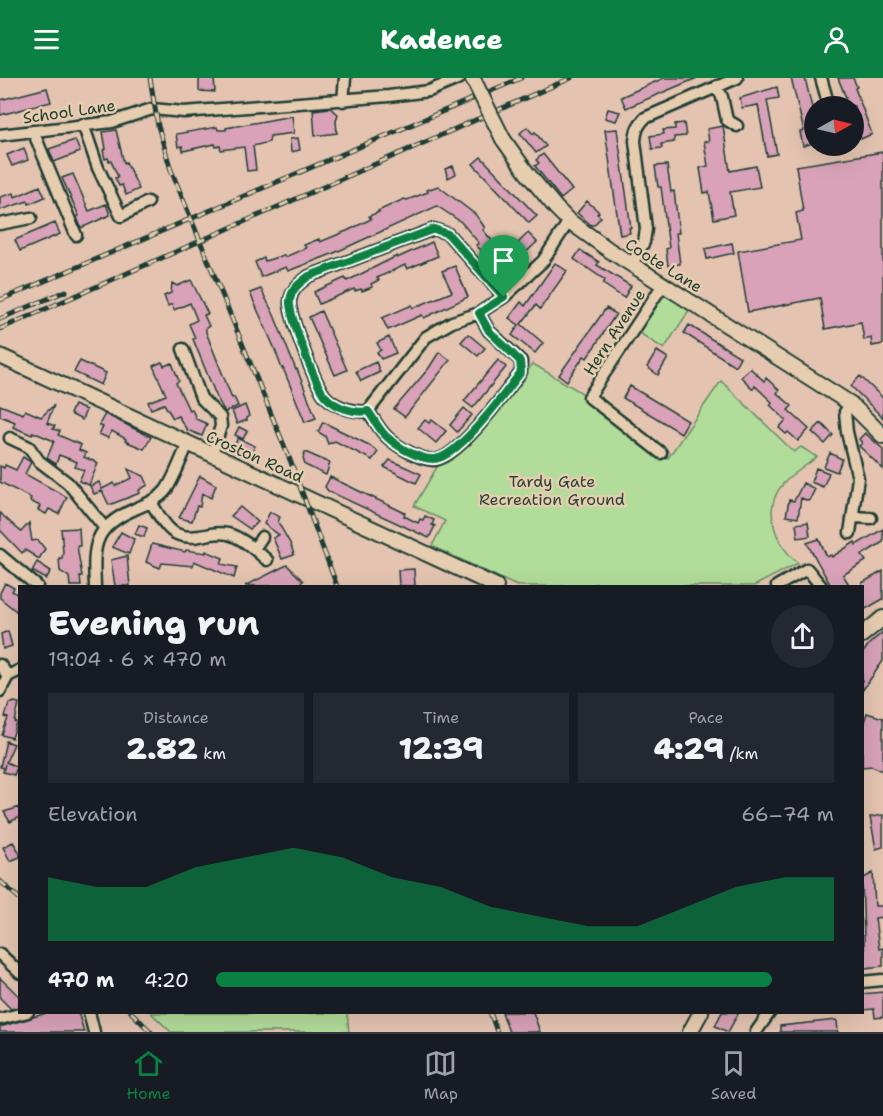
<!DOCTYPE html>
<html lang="en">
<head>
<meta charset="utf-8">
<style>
  body { margin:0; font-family:"Shantell Sans",sans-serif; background:#242831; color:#f1f3f6; height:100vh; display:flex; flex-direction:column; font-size:22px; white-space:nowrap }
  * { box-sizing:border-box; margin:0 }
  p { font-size:20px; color:#9ea1a6 }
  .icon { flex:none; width:33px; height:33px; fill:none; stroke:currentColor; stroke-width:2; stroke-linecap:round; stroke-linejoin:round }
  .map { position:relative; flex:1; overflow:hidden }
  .panel { position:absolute; left:18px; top:507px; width:846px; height:429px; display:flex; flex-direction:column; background:#171b24; border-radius:0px; box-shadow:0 6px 24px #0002 }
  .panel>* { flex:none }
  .needle { width:39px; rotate:82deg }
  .buttons { position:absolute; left:804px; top:18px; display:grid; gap:12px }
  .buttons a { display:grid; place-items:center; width:60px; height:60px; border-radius:50%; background:#171b24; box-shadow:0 6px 24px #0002; font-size:30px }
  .pin { position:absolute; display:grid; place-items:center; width:51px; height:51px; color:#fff; margin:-62px -26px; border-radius:50% 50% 50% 0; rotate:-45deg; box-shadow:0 0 6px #0007 }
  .pin .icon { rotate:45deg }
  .round { display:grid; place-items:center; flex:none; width:63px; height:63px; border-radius:32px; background:#242831 }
  .summary { display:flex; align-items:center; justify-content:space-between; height:102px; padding:0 30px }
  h1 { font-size:33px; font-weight:800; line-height:45px }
  .figures { display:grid; grid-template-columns:repeat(3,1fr); gap:9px; height:102px; padding:6px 30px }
  .figures div { display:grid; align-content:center; border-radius:0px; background:#242831; text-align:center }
  .figures b { font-size:30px; font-weight:800 }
  .figures small { font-size:16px; font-weight:400 }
  .figures p { font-size:16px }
  .chart { height:168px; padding:12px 30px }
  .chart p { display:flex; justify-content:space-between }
  .chart svg { width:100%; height:108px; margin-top:6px; fill:#0b8043; opacity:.7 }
  ul { padding:0 30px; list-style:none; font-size:20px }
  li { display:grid; grid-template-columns:96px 72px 1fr; align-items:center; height:45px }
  li i { height:15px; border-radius:8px; background:#0b8043 }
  header { display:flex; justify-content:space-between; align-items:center; height:78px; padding:0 30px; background:#0b8043; color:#fff; font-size:27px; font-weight:800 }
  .dock { display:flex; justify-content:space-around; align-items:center; height:84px; border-top:2px solid #363941; background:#171b24; font-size:16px; color:#9ea1a6 }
  .dock a { display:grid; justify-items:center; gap:3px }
  .dock .on { color:#0b8043 }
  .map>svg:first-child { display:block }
  .green { fill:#b2dc9a; stroke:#688c67; stroke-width:1.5 }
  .building { fill:#d9a2b8; stroke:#1f3d34; stroke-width:1.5 }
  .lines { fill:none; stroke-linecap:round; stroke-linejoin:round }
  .street-casing { stroke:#1f3d34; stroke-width:15 }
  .secondary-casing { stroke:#1f3d34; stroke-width:18 }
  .street { stroke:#e7cdaf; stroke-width:10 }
  .secondary { stroke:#e7cdaf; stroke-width:14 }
  .rail-casing { stroke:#1f3d34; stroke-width:5 }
  .rail { stroke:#e7cdaf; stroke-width:3; stroke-dasharray:9; stroke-linecap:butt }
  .secondary-bridge-casing { stroke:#1f3d34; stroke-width:18; stroke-linecap:butt }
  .secondary-bridge { stroke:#e7cdaf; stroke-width:14 }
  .route-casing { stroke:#fff; stroke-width:12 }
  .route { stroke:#0b8043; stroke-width:8 }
  .labels { text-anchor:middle; stroke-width:5; stroke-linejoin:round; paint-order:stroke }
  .street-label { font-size:16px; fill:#1f3d34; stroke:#e7cdaf }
  .park-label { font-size:16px; fill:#264539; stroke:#e7cdaf }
</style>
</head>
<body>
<header><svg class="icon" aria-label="menu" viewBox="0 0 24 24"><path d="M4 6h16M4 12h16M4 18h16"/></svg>Kadence<svg class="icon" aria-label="person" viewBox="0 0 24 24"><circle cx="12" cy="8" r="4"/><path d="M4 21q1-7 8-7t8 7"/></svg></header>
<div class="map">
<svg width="883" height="954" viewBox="0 0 883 954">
  <rect width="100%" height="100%" fill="#e4c4b1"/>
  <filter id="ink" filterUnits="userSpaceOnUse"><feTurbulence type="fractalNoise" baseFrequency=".0167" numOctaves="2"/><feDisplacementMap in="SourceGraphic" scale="12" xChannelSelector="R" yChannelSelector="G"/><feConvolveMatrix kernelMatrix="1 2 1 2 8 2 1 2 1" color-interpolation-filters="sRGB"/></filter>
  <g filter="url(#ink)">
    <path class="green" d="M664 214 690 231 664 271 638 254Z
      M533 286 589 319 668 380 721 303 794 374 801 369 817 379C806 388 792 396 783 406 761 431 776 467 798 485L754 508H604L597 505 587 508H517L432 468 445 443 414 428 440 384 493 334Z
      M151 935H347L349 954H171Z"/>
    <path class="building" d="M199 0H214L215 14 199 13Z
      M664 0H697L626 30 621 19Z
      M791 0H805L814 38V65L803 68 800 54 804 53Z
      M838 0H853L857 9 855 10 872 56 861 61 854 43V28H847L844 21 846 20Z
      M777 9 779 20 767 22 777 76 767 78 758 27 742 30 740 20Z
      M47 10 51 24 0 37V22Z
      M330 30 338 36 336 43 337 55 315 58 313 32Z
      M608 31 620 34 616 43 605 40Z
      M292 38 294 55 270 58 269 64 253 68 256 92 247 93 244 69 221 72 220 68 216 69 215 66 183 73 182 68 178 69 176 56 217 49 218 52H226V50Z
      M684 45 686 58 674 59V64L661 66 662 70 652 71 650 58 664 56 663 52 675 51V46Z
      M723 48 730 93 756 88 760 109 730 114 734 137 714 141 709 114 704 115 700 90 708 88 704 64 709 63 707 51Z
      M527 49 533 56 535 54 546 68 536 75 520 55Z
      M617 51 631 150H629L630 155 620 157 605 52Z
      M116 52 124 85 126 84 139 111 126 117 122 107 119 108 115 100 118 99 111 83H109L108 80 105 81 103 72 106 71 103 54Z
      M298 60 300 72 291 74 290 61Z
      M75 62 80 74 54 84 49 71Z
      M24 70 28 82 12 88 7 77Z
      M883 74V266L872 268 871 260 864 262 861 244 825 251 820 220 748 234 738 173 801 162 796 135 803 133 796 88Z
      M543 76 572 112 561 121 535 88 539 85 536 82Z
      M481 79 537 138 529 145 473 86Z
      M667 87 671 114 674 113 677 138 679 155H676L680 186 668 188 666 171 669 170 664 132 661 109H658L655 88Z
      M453 88 456 96 448 100 445 91Z
      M73 96 89 133 106 126 110 137 81 150 77 139 79 138 62 100Z
      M40 108 45 119 29 126 28 123 0 132V119L14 115 15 119Z
      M438 108 476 137 485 150 483 152 500 172 489 181 476 167 479 165 461 144 437 128 332 176 288 193 286 189 261 199 255 184 264 180 265 183 284 177 285 179 306 170 304 167 319 161 320 164 349 152 371 141 369 138 379 134 378 133 404 121 407 122 428 114 427 112Z
      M587 123 599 134 597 136 601 139 594 147H591L577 135Z
      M55 145 60 156 20 173 15 162Z
      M528 155 537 164 521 179 513 170Z
      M432 164 438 178 407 191 405 187 377 200 379 202 371 206 372 209 362 213 361 211 355 213 354 211 319 226 314 214 345 200 347 203 397 178V180Z
      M732 165 734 175 707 181 705 171Z
      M580 172 599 184 597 187 631 208 624 220 603 206 605 202 574 181Z
      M555 185 567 193 540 231 536 227 521 246 543 265 535 275 512 257 519 247 509 240 521 224 525 228Z
      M455 188 468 219 424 240 422 237 388 252 382 240 412 227 413 230 452 214 442 193Z
      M191 202 208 236 204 237 209 248 206 250V254L232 320 234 319 238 328 225 334 217 320 193 261 195 260 189 246 197 242 190 225 174 232 172 226 168 228 164 218 171 215 172 205 177 208Z
      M261 211 274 237 296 292 297 291 316 340 305 344 283 290 282 291 274 269 250 215Z
      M606 230 616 236 587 280 584 278 567 303 559 297Z
      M321 233 347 292 335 297 309 239Z
      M689 247 740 279 735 288 684 255Z
      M468 256 485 270 478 278 461 264Z
      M389 259 396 275 381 281 377 274 381 272 377 265Z
      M657 273 668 280 658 297 647 289Z
      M439 274 450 282 405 339 394 331 429 290Z
      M498 282 506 289 473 330 464 323Z
      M80 283 106 295 101 307 74 294Z
      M162 284 164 288 172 285 179 303 176 305 189 332 192 331 196 341 207 346 202 358 187 352 178 338 173 340 164 326 151 331 148 324 166 317 153 288Z
      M376 284 380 294 361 303 356 293Z
      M750 290 764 303 766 300 779 312 777 315 792 328 788 332 809 351 798 363 788 354 786 356 779 350 786 342 770 327 772 324 755 308 753 311 741 299Z
      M860 298 883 320V340L851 308Z
      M630 308 688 343 681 355 623 320Z
      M0 327 23 336 25 332 41 339 54 327 47 345 55 348 53 351 60 353 58 357 81 367 79 372 86 375 84 379 98 385 89 407 79 403 84 392 75 389 77 384 59 377 56 386 47 380 54 363 33 354 32 357 13 349 15 344 0 338Z
      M74 327 86 332 82 342 70 336Z
      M245 327 249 338 246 340 247 342 237 346 232 333Z
      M464 330 472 337 457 354 450 347Z
      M105 336 151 359 144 371 125 363 126 361 112 353 108 360 99 356 103 349 99 347Z
      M425 342 429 345 432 342 446 353 436 365 418 350Z
      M323 344 369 367 378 374 372 382 335 363 328 366 325 358 318 354Z
      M821 345 833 357 825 366 812 354Z
      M239 349 247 353 243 361 235 357Z
      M865 355 883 371V391L859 368 862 365 859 361Z
      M238 360 255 368 250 378 233 370Z
      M305 374 330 385 326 397 305 387 303 380Z
      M830 375 842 381 837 394 824 389Z
      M23 379 31 384 25 396 67 419 59 436 49 431 46 436 38 432 40 428 30 423 31 420 0 404V388L4 390 5 387 16 392Z
      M390 382 421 396 416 405 384 389Z
      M816 390 829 395 823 409 811 404Z
      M128 391 144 398 148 407 139 412 140 415 109 427 102 413 94 416 90 408 99 404 102 411 114 405 115 408 132 400Z
      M200 398 216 407 211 420 202 415 200 429 197 428 192 443 179 440Z
      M330 399 405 435 404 438 418 445 420 441 423 442 425 438 434 442 432 447 435 448 429 460 328 413 325 409Z
      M803 405 815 411 809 423 801 420 798 440 786 438 789 422 794 423Z
      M240 429 258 444 250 451 231 438Z
      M270 434 280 439 278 444 291 467 294 477 282 481 273 460 279 457 264 446Z
      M0 435 21 454 29 445 32 463 38 462 45 471 39 481 25 472 22 475 0 452Z
      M808 444 810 458 798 460 796 446Z
      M139 447 147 450 144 459 135 456Z
      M79 450 80 468H77L82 498H80L81 508H70L69 499 60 493 59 480H62L63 474 61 451Z
      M883 451V464L862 477 866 483 843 497 850 508H831L807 465 819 461 827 479 831 477 832 479 855 464 856 467Z
      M121 454 134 461 129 476 112 469Z
      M152 466 185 474 186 472 206 475V473L223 480 221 486 237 489 234 500 194 483 193 488 162 485 160 490 146 484Z
      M127 478 130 508H115L111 482Z
      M37 484 51 493 46 501 32 493Z
      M287 487 303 503 297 508H245Z
      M414 491 415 508H399L398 492Z
      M883 493V521L862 533V505Z
      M5 505 14 510 12 513 20 518V529L16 533 0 520V515Z
      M8 553 12 568 3 571 1 556Z
      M883 554V583L862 613V576L869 566Z
      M14 624 19 625 15 644 17 645 12 660 2 657 8 640 5 639 9 625H13Z
      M867 635 883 640V693L872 688 862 689V650Z
      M6 663 14 666 6 684 17 689 14 697 3 694 5 686 4 690 0 689Z
      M20 729V739L10 744 4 734Z
      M883 737V769L876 771 870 739Z
      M13 764 20 775V779L10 783 3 769Z
      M873 795 875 828H883V839L875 840 879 871 883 870V888L865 890 862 801Z
      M0 900 20 919 19 929 11 931 0 920Z
      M883 914V939L875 940 874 931 863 932 862 916Z
      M50 934H78L84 954H0V949Z
      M502 934H533L540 954H509Z
      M722 934H739L728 954 715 948Z
      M837 942 838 954H780V948Z"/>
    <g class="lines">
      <g class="street-casing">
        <path id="street" d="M821 0 829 28
          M717 8 722 19 727 42 737 48
          M343 23 345 0
          M83 46 98 90 121 138 148 124
          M33 53 76 157
          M0 57 112 44 152 31 184 34 389 18 429 13 460 0
          M0 146 31 140
          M632 186 644 164 646 151 635 63C636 52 638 47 645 40L737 0
          M183 271 201 320 220 339 221 348 212 376
          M368 333C354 335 335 329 325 318 316 308 288 235 290 223 292 210 300 205 309 198L434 151 448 156 504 219
          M368 333C374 341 380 353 387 359 398 369 418 381 433 382 457 382 506 314 521 294V283L489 253 479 235
          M368 333 426 259 452 244 479 235 504 219 543 183 569 143
          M10 360 29 369 39 383 68 405 104 449
          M661 375 589 319 664 205
          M151 424C164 446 171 463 200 458 210 456 218 454 228 456 243 460 255 472 267 482
          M853 439 871 440
          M850 455 858 400 847 354 845 334 851 326
          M254 471 262 459
          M0 477 37 508
          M95 508C93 467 93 449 135 431 146 426 158 422 166 412 175 399 181 380 188 366
          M777 508 807 491 821 508
          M0 587 8 598
          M0 613 8 598 20 592
          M0 876 20 895
          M862 904 883 902
          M89 934 94 954
          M0 941 28 934
          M756 954 770 934"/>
      </g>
      <g class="secondary-casing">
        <path id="secondary" d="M503 61 527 95 556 130 569 143 609 172 851 326 883 358
          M0 278 496 508
          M862 557 883 540
          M690 954 701 934"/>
      </g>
      <use href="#street" class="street"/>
      <use href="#secondary" class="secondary"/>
      <g class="rail-casing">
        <path id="rail" d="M150 0 158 48 171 92 290 382 337 508
          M0 222 521 0
          M0 241 66 213
          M0 251 571 0
          M0 803 20 821
          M131 934 151 954
          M490 934 497 954"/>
      </g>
      <use href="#rail" class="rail"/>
      <g class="secondary-bridge-casing">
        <path id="secondary-bridge" d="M473 1 503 61"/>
      </g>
      <use href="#secondary-bridge" class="secondary-bridge"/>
    </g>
  </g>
  <g class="lines" filter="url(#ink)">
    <g class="route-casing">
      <path id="route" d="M434 151 448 156 504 219 479 235 489 253 520 283 521 294C506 314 457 382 433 381 418 381 398 369 387 359 380 353 374 341 368 333 354 336 335 329 325 318 316 308 288 235 290 222 292 210 300 205 309 198Z"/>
    </g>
    <use href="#route" class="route"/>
  </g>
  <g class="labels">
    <g class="street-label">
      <text transform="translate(69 33) rotate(-8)" y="6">School Lane</text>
      <text transform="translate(664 187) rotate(32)" y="6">Coote Lane</text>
      <text transform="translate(614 254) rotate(-57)" y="6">Hern Avenue</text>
      <text transform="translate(255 378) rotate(24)" y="6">Croston Road</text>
    </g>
    <g class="park-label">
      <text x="552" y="409">Tardy Gate<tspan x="552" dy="18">Recreation Ground</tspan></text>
    </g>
  </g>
</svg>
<div class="buttons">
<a><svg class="needle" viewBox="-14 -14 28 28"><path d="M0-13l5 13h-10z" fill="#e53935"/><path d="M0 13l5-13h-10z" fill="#9ea1a6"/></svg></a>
</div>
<div class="pin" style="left:504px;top:219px;background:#1e9e55"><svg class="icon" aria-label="arrive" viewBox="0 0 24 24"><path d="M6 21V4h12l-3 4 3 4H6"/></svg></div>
<section class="panel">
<div class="summary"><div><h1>Evening run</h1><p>19:04 · 6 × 470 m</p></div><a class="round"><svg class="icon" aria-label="share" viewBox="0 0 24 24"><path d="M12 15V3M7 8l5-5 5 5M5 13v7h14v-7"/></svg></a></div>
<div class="figures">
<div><p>Distance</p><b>2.82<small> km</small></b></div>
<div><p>Time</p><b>12:39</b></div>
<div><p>Pace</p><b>4:29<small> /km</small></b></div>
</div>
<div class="chart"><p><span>Elevation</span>66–74 m</p>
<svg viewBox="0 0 160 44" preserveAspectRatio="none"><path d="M0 44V18L10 22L20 22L30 14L40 10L50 6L60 10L70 18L80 22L90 30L100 34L110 38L120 38L130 30L140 22L150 18L160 18V44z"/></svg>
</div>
<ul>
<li><b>470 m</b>4:20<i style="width:90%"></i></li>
</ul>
</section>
</div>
<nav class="dock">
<a class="on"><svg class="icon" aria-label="home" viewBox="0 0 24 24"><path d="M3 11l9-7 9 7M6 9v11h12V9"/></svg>Home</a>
<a><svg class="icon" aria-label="map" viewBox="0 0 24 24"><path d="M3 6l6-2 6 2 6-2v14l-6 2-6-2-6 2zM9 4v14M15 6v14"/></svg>Map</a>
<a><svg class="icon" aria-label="saved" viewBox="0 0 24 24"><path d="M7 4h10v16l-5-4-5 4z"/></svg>Saved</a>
</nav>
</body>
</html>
